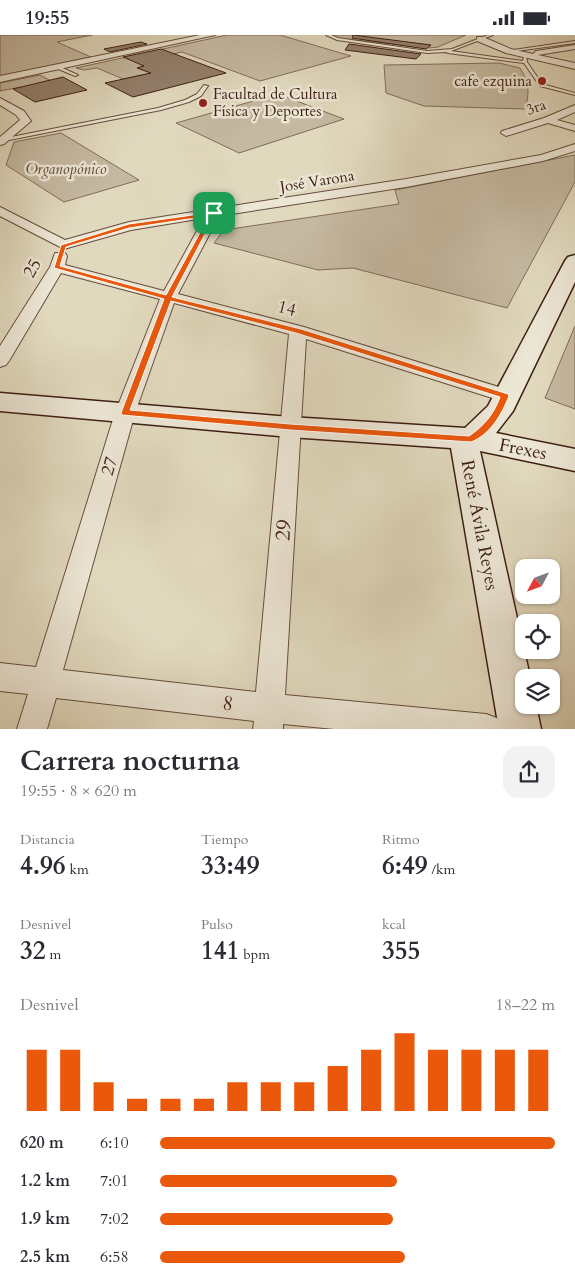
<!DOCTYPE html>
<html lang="es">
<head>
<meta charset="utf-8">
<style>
  body { margin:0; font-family:Cardo,serif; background:#f2f2f3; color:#2b2b33; height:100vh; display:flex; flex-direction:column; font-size:19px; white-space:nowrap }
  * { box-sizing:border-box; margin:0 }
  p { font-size:16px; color:#7c7c81 }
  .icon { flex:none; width:28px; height:28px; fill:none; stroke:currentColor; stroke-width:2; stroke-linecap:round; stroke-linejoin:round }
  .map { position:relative; height:694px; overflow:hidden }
  .sheet { display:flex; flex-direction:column; background:#fff; flex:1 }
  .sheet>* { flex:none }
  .needle { width:32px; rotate:229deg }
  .buttons { position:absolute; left:515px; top:524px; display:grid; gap:10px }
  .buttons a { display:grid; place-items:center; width:45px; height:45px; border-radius:10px; background:#fff; box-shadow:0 1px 4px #0004; font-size:25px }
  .pin { position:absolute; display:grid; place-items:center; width:42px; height:42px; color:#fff; margin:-21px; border-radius:10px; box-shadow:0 2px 8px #0006 }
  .round { display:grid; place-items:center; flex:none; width:52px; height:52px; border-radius:15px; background:#f2f2f3 }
  .headline { display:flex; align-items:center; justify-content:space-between; height:85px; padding:0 20px }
  h1 { font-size:28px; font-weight:800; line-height:38px }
  .metrics { display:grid; grid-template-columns:repeat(3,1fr); gap:8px; height:85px; padding:5px 20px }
  .metrics div { display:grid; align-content:center }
  .metrics b { font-size:25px; font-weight:800 }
  .metrics small { font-size:14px; font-weight:400 }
  .metrics p { font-size:14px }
  .chart { height:140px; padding:10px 20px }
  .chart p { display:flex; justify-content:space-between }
  .chart svg { width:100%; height:90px; margin-top:5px; stroke:#ea580c; stroke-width:6 }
  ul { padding:0 20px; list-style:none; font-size:16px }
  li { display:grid; grid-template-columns:80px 60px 1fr; align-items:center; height:38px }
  li i { height:12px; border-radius:6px; background:#ea580c }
  .status { display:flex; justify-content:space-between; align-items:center; height:35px; padding:0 25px; background:#fff; direction:ltr }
  .status svg { height:14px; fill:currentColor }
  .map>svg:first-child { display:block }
  .green { fill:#c5b9a1; stroke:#826c59 }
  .building { fill:#937f6b; stroke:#3e1e11 }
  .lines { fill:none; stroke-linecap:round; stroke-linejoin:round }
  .lane-casing { stroke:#674d3c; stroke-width:2 }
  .street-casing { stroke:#674d3c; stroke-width:2 }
  .secondary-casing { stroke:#3e1e11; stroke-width:3 }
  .lane { fill:#ece6d5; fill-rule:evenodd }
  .street { fill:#ece6d5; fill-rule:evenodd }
  .secondary { fill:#ece6d5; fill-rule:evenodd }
  .route { fill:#ea580c; stroke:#fff; fill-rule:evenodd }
  .poi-dot { fill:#8f2418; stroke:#ece6d5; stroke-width:2 }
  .labels { text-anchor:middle; stroke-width:5; stroke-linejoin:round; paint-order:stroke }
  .far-poi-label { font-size:15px; fill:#3e1e11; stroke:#ece6d5; text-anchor:end }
  .far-street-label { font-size:15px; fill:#3e1e11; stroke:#ece6d5 }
  .far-park-label { font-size:15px; font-style:italic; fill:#604535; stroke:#ece6d5 }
  .street-label { font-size:18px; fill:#3e1e11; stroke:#ece6d5 }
  .near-street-label { font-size:21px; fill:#3e1e11; stroke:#ece6d5 }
</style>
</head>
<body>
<div class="status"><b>19:55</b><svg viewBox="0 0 49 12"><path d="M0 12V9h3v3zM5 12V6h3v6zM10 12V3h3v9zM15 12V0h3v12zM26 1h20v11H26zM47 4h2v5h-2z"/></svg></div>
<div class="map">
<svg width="575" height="694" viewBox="0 0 575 694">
  <rect width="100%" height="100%" fill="#e1d9be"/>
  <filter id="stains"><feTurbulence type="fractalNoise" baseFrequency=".004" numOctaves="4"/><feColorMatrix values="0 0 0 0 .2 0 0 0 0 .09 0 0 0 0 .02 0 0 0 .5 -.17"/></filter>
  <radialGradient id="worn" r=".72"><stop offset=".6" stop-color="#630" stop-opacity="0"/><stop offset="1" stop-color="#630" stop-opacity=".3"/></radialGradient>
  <path class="green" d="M0 0H92L57 7 91 22 0 41Z
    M227 0H280L351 21 260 46 182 17 138 27 144 30 138 33 151 38 123 44 97 33 84 35 76 33Z
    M333 0H466L438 12 429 13 337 3Z
    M499 28 520 33C529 47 530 58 525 74L424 71 386 58 384 30Z
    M40 40 70 56 46 62 26 51 0 56V48Z
    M278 59 344 84 239 118 176 88Z
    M61 98 139 145 64 167 6 130 14 107Z
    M575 120V147L507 273 353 233 318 235 214 208 224 195 399 169 395 155Z
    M575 291V374L545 363Z"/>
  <path class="building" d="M353 0 431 10 426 14 352 3Z
    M141 7 147 9 110 17 104 14Z
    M349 9 421 19 416 24 345 15Z
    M161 14 226 38 133 62 105 48 151 38 137 33 144 31 123 22Z
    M63 42 87 55 35 67 13 54Z"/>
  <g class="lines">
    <g class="lane-casing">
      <path id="lane" d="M326 0H331L338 3 427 16 452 14 488 0H493L451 16 523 26 524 21H526L527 27 542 49 575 58V60L540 51 524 28 448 18 446 17 427 18 337 5Z
        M575 6V8L509 17 507 16Z
        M56 31H58L78 40 75 41 56 33Z
        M204 50 208 51 201 61 189 67 161 75 4 106 1 104 158 73 185 65 197 59Z"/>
    </g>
    <g class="street-casing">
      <path id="street" d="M200 0H215L0 47V41Z
        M477 2H483L511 14 533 19 536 16 575 10V14L538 20 575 28V34L506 18 477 6Z
        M0 63 24 76 31 86 4 109 0 110V102L20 85 16 80 0 70Z
        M575 70V77L557 85 575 90V96L548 88 506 101 501 98 502 96 544 83Z
        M575 109V116L543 126 406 152 219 181 178 259 304 292 512 356 515 361 512 366 505 367 306 304 285 660 486 679 497 683 501 694H334L283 689V694H253L254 686 56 663 47 694H17L28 659 0 656V628L36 632 115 378 160 264 61 238 9 326 6 330 0 332V311L50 232 55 218H65L67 221 65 230 164 256 204 183 131 195 64 214 0 181V172L65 205 129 187 406 144 541 120ZM174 268 289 299 256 657 63 635 135 378Z"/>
    </g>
    <g class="secondary-casing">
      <path id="secondary" d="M575 220V247L513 376 496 398 575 414V436L480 416 530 642H524V670H536L541 694H499L451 413 290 402 0 376V358L290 382 465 393 488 371 565 226 568 222Z"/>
    </g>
    <use href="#lane" class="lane"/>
    <use href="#street" class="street"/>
    <use href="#secondary" class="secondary"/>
  </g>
  <path class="route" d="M214 177 216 178 172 262 301 294 508 359 509 361C502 379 490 400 471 407L290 395 122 380 121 378 164 264 54 233 61 210 129 189ZM209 181 166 260 60 231 66 212 129 193ZM171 266 296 298 500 362C494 379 484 391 469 401L290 389 130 375Z"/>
  <g class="poi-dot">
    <circle cx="542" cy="46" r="5"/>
    <circle cx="203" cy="68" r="5"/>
  </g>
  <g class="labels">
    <g class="far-poi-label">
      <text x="532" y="51">cafe ezquina</text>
      <text x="213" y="64" text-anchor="start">Facultad de Cultura<tspan x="213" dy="17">Física y Deportes</tspan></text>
    </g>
    <g class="far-street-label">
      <text transform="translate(536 72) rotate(-19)" y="5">3ra</text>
      <text transform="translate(317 146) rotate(-9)" y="5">José Varona</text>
    </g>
    <g class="far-park-label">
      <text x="66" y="139">Organopónico</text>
    </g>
    <g class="street-label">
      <text transform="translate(32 233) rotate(-61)" y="6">25</text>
      <text transform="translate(287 273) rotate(14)" y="6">14</text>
      <text transform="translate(523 414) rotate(11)" y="6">Frexes</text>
      <text transform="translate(109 431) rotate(-74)" y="6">27</text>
      <text transform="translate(480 490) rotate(79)" y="6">René Ávila Reyes</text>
    </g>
    <g class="near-street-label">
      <text transform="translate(283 495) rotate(-86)" y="7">29</text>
      <text transform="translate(228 668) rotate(7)" y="7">8</text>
    </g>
  </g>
  <rect width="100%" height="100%" filter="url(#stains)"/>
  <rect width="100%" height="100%" fill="url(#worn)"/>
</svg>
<div class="buttons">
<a><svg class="needle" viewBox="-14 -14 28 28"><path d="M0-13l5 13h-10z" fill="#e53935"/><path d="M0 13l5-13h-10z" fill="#7c7c81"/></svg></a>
<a><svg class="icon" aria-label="locate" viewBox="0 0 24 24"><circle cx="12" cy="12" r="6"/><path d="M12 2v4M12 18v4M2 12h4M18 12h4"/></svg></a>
<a><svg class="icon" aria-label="layers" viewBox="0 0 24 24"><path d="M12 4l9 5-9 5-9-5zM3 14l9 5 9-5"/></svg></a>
</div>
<div class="pin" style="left:214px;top:178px;background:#1e9e55"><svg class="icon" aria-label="arrive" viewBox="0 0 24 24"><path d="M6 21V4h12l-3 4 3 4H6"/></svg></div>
</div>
<section class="sheet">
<div class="headline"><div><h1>Carrera nocturna</h1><p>19:55 · 8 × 620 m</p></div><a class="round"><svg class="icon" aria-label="share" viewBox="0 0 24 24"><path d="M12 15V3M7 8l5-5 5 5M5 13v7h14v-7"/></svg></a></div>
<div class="metrics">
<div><p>Distancia</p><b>4.96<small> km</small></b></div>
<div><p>Tiempo</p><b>33:49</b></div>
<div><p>Ritmo</p><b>6:49<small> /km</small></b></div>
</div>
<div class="metrics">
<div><p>Desnivel</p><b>32<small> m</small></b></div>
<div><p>Pulso</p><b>141<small> bpm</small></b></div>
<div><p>kcal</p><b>355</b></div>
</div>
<div class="chart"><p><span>Desnivel</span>18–22 m</p>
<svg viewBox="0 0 160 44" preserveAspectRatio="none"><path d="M5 44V14M15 44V14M25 44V30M35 44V38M45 44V38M55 44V38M65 44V30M75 44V30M85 44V30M95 44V22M105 44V14M115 44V6M125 44V14M135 44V14M145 44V14M155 44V14"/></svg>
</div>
<ul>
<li><b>620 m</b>6:10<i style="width:100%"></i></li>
<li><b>1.2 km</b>7:01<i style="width:60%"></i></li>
<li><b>1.9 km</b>7:02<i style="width:59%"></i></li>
<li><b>2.5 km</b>6:58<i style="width:62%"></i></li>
</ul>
</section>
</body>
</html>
